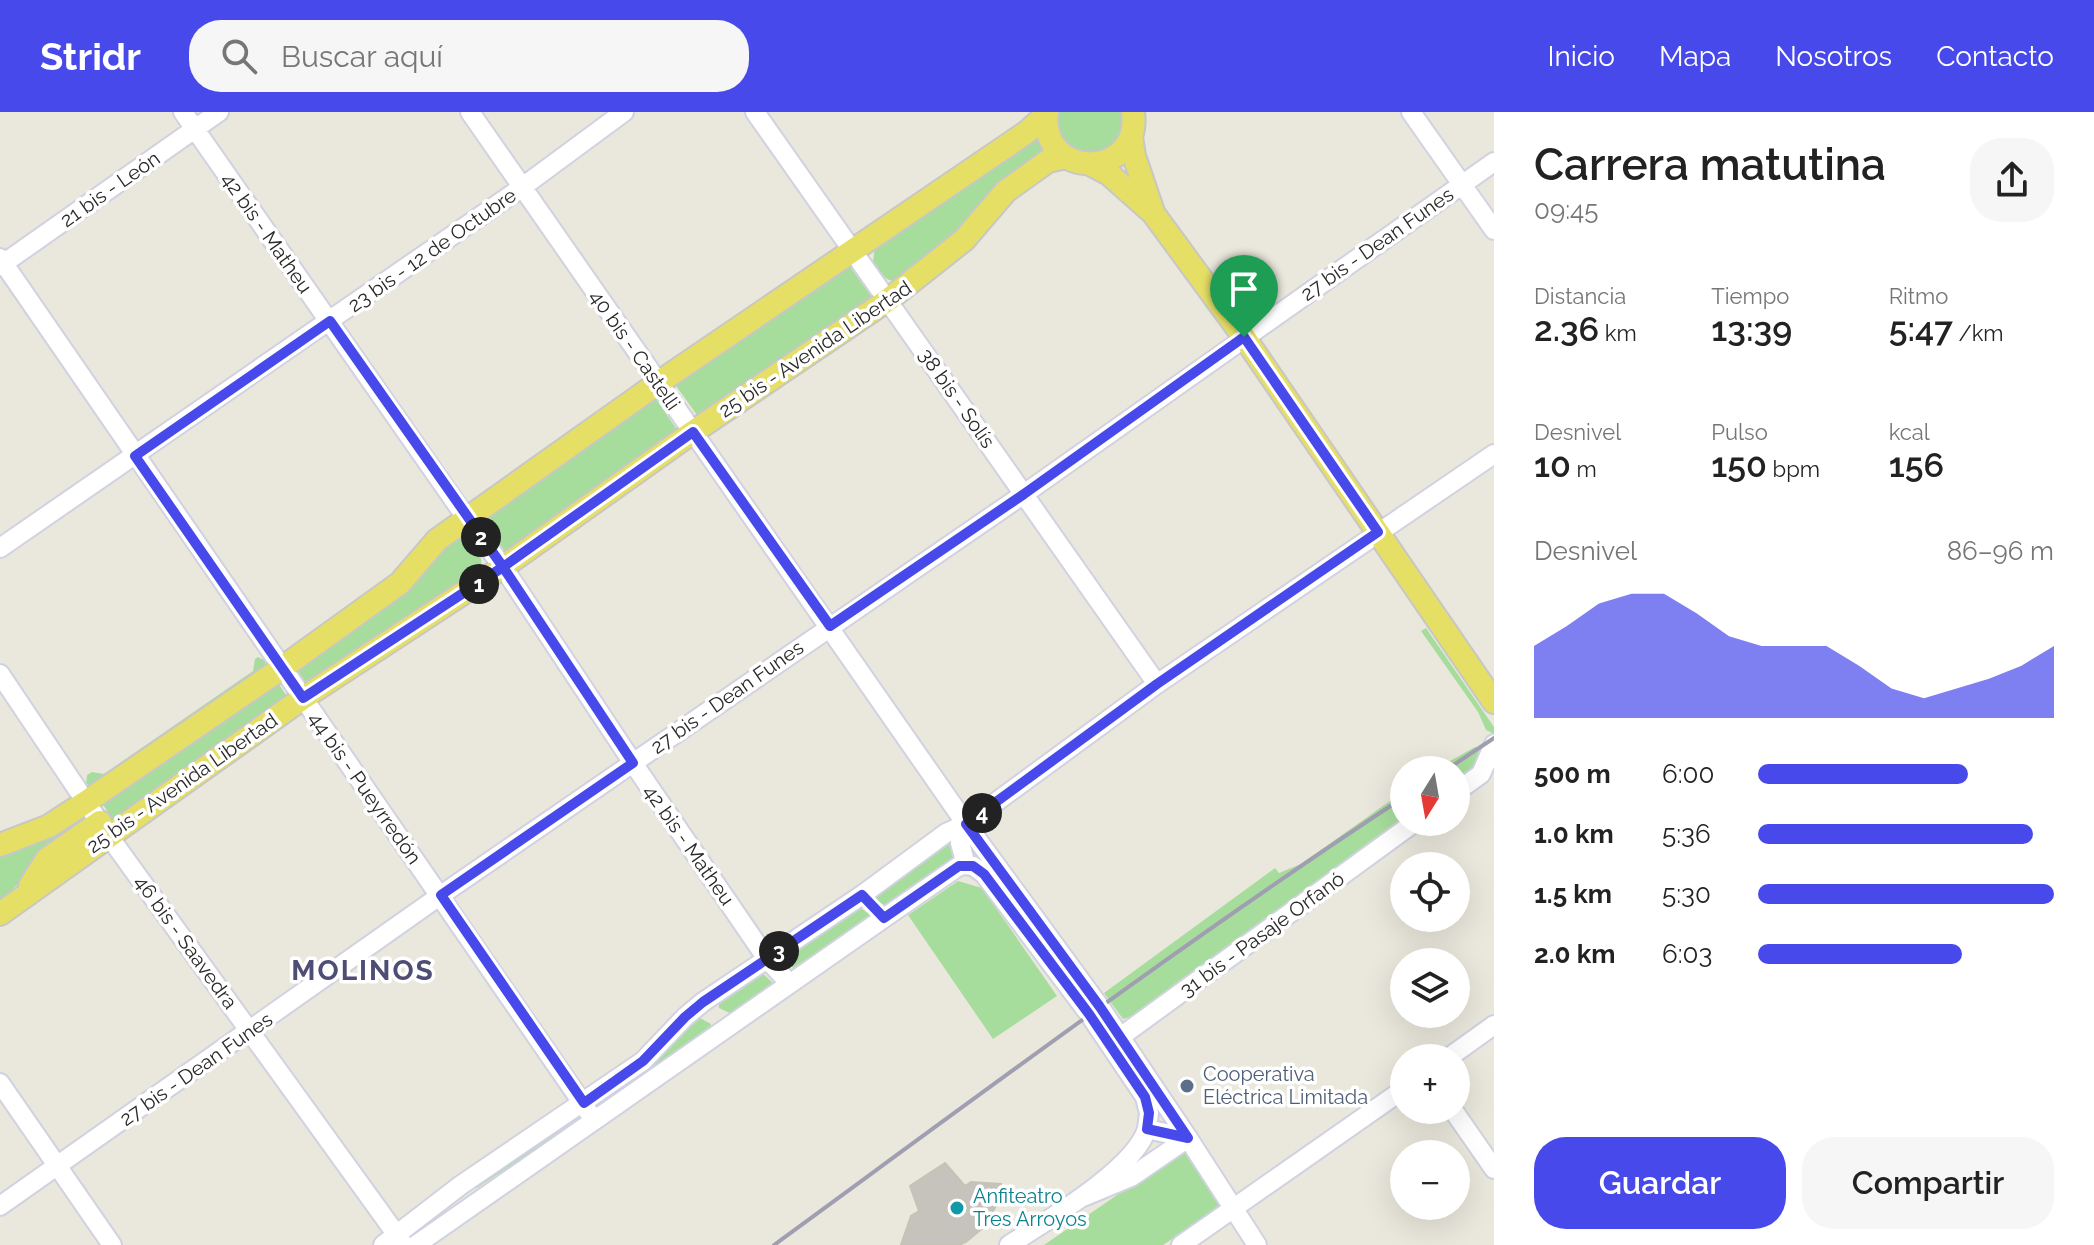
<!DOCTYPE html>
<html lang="es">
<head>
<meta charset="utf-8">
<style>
  body { margin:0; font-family:Raleway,sans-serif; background:#f6f6f6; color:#222; height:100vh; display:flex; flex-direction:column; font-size:30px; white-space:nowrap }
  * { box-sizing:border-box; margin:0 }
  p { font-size:26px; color:#767676 }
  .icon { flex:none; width:44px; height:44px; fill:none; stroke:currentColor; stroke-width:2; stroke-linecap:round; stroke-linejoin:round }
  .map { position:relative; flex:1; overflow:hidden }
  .drawer { display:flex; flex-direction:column; background:#fff; width:600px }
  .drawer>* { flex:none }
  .needle { width:52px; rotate:191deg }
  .buttons { position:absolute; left:1390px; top:644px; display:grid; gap:16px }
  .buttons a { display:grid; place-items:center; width:80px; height:80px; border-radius:50%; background:#fff; box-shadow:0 8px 32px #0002; font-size:40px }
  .pin { position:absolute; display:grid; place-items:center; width:68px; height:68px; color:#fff; margin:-82px -34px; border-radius:50% 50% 50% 0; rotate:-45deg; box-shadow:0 0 8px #0007 }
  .pin .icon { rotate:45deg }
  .km { position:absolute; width:40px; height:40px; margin:-20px; border-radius:50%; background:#222; color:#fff; font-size:22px; line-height:40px; text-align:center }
  .round { display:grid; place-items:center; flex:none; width:84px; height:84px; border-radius:32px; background:#f6f6f6 }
  .summary { display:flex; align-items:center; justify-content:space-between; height:136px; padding:0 40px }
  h1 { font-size:44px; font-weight:600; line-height:60px }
  .stats { display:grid; grid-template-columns:repeat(3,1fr); gap:12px; height:136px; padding:8px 40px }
  .stats div { display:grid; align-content:center }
  .stats b { font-size:34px; font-weight:600 }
  .stats small { font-size:22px; font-weight:400 }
  .stats p { font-size:22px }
  .chart { height:224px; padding:16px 40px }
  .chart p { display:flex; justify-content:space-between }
  .chart svg { width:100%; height:144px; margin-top:8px; fill:#4849eb; opacity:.7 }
  .cta { display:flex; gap:16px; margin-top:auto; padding:16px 40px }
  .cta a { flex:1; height:92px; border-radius:32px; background:#4849eb; color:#fff; font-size:32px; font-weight:600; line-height:92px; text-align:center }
  .cta a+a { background:#f6f6f6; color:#222 }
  ul { padding:0 40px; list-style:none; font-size:26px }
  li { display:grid; grid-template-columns:128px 96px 1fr; align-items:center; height:60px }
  li i { height:20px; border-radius:10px; background:#4849eb }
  header { display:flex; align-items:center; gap:48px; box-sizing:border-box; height:112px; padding:0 40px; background:#4849eb; color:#fff }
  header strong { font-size:38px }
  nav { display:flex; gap:44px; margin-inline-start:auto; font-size:28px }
  .search { width:560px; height:72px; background:#f6f6f6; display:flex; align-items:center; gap:20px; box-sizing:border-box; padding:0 28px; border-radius:32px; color:#767676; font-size:30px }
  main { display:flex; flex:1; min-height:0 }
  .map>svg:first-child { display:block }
  .green { fill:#a7dd9c }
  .building { fill:#c6c3bc; stroke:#c5c3b6; stroke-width:2 }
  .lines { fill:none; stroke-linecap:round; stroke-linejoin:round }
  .minor-casing { stroke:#d1d2e1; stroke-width:22 }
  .major-casing { stroke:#c7c7c7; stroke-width:26 }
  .minor { stroke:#fff; stroke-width:18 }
  .major { stroke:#e5df66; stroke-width:22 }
  .rail { stroke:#a09fb2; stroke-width:4 }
  .route-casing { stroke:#fff; stroke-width:16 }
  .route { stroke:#4849eb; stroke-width:10 }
  .service-dot { fill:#5c6f8a; stroke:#fff; stroke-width:3 }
  .culture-dot { fill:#0f9aa8; stroke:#fff; stroke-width:3 }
  .labels { text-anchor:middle; stroke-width:7; stroke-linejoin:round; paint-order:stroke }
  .street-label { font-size:20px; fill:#292929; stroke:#fff }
  .service-label { font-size:20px; fill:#4e5e75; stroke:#fff; text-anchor:start }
  .culture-label { font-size:20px; fill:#0d838f; stroke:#fff; text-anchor:start }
  .district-label { font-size:28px; font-weight:bold; letter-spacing:2px; fill:#4d4d76; stroke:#fff }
</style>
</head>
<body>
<header>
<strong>Stridr</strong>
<div class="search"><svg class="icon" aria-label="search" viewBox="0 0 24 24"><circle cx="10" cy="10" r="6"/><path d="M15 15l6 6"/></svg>Buscar aquí</div>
<nav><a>Inicio</a><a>Mapa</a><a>Nosotros</a><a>Contacto</a></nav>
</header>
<main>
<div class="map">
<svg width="1494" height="1133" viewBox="0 0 1494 1133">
  <rect width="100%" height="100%" fill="#eae7dc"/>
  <path class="green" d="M1056 0H1123C1124 54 1057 55 1056 0Z
    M1038 25 1047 37 901 168C885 172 881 161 873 150L875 134 1031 26Z
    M849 153 872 185 697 303 674 271Z
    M656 287 678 319 506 441 483 409Z
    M463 424C476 431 487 448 478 461L310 570H304L299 565 297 557 371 502 393 490 427 451 456 426Z
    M1426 516 1494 615V622L1486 618 1478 600 1421 519Z
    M258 545 266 549 263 557 94 674 86 672 87 663 92 660 104 662 253 559 255 547Z
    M276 568 288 586 113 707 101 690Z
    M1475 635 1484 637 1474 659 1456 671V658H1434Z
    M1404 679V706L1146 900 1123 907 1104 881 1275 756 1279 761 1301 752Z
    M83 705 87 707 0 789V740Z
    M951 727 956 747 942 754 886 794 875 788 874 784Z
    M958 769 982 776 1057 884 993 927 908 803Z
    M858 794 869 802V806L793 856 787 848V843Z
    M762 861 772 870 771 873 732 902 719 896V890Z
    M700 906 711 912 710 917 600 993 599 990 647 957 688 914Z
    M578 1005 580 1008 477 1076 475 1074Z
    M1183 1038 1221 1094 1163 1133H1044Z"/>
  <path class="building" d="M945 1051 965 1074 971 1070 1001 1072 997 1092 985 1114 966 1130 959 1133H901L911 1104 919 1099 910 1074Z"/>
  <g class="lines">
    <g class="minor-casing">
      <path id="minor" d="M183 0 467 407 503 455 633 651 767 847 790 872
        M470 0 966 712 1100 895 1188 1026 1131 1065 1083 1085
        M755 0 1157 572
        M1411 0 1494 118
        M0 146 594 1008
        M0 154 219 0
        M0 436 521 76 624 0
        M0 562 108 723 404 1133
        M1456 680 1481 662 1494 632
        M966 712 960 731 966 753 973 754 984 762 1089 902 1145 985 1149 1001 1147 1017 1188 1026 1257 1133
        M1112 931 1415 710
        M1448 946 1494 913
        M0 971 112 1133
        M1453 998 1494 1057
        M0 1094 441 783 1024 382 1494 50
        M383 1133 461 1073 643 949 685 905 703 890 862 783 946 721 966 712 1157 572 1494 342
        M416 1133 884 806 959 754 966 753
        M1009 1133C1046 1109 1134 1058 1147 1017
        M1181 1133 1404 977"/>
    </g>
    <g class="major-casing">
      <path id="major" d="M1047 0C1039 69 1142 68 1133 0
        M1131 25 1134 44 1153 100
        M1090 52 1109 62 1153 101 1244 225 1494 590
        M0 733 49 714 86 690 282 556 400 471 437 428 658 271 1027 20 1046 3
        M30 774 47 747 100 710
        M0 802 303 586 503 455 693 320 888 188 964 128 1006 79 1048 49 1066 45"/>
    </g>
    <use href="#minor" class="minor"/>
    <use href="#major" class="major"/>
    <path class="rail" d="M1446 658 1494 626
      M774 1133C982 981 1188 827 1404 685"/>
  </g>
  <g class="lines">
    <g class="route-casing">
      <path id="route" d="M1244 225 1024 382 830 514 693 320 503 455 303 586 135 344 330 209 503 455 633 651 441 783 584 991 643 949 685 905 703 890 862 783 884 806 959 754H973L984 762 1089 902 1145 985 1149 1001 1147 1017 1188 1026 1100 895 966 712 1157 572 1378 420 1244 225"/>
    </g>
    <use href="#route" class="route"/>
  </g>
  <circle class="service-dot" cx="1187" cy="974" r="8"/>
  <circle class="culture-dot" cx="957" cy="1096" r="8"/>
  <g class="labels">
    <g class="street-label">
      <text transform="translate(110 77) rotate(-35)" y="7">21 bis - León</text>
      <text transform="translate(267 121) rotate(55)" y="7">42 bis - Matheu</text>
      <text transform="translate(1377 132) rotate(-35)" y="7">27 bis - Dean Funes</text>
      <text transform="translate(432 138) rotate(-35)" y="7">23 bis - 12 de Octubre</text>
      <text transform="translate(815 237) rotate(-34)" y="7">25 bis - Avenida Libertad</text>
      <text transform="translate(635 238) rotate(55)" y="7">40 bis - Castelli</text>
      <text transform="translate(957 286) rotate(55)" y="7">38 bis - Solís</text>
      <text transform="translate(727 585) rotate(-35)" y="7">27 bis - Dean Funes</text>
      <text transform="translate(182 671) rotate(-35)" y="7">25 bis - Avenida Libertad</text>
      <text transform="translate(365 676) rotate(55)" y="7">44 bis - Pueyrredón</text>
      <text transform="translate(689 733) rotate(55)" y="7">42 bis - Matheu</text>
      <text transform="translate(1262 822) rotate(-36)" y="7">31 bis - Pasaje Orfanó</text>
      <text transform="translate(186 830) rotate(54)" y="7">46 bis - Saavedra</text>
      <text transform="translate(196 957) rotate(-35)" y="7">27 bis - Dean Funes</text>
    </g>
    <g class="service-label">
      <text x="1203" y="969">Cooperativa<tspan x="1203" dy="23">Eléctrica Limitada</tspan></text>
    </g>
    <g class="culture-label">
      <text x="973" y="1091">Anfiteatro<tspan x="973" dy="23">Tres Arroyos</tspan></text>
    </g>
    <g class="district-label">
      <text x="363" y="868">MOLINOS</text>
    </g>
  </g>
</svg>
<div class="buttons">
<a><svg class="needle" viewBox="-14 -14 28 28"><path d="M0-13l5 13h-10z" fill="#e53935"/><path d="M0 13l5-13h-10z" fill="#767676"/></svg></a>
<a><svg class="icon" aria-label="locate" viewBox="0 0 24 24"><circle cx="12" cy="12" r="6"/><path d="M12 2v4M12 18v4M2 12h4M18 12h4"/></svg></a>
<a><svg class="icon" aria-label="layers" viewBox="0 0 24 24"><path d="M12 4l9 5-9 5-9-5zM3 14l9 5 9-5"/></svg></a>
<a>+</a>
<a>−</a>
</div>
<div class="pin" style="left:1244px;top:225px;background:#1e9e55"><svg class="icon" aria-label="arrive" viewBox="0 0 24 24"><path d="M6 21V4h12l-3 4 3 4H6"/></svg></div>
<b class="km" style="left:479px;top:472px">1</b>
<b class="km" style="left:481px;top:425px">2</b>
<b class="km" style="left:779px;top:839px">3</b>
<b class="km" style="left:982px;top:701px">4</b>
</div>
<section class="drawer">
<div class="summary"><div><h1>Carrera matutina</h1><p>09:45</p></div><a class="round"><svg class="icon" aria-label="share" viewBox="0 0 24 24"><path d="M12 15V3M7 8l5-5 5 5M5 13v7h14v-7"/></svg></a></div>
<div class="stats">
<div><p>Distancia</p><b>2.36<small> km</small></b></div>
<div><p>Tiempo</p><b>13:39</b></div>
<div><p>Ritmo</p><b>5:47<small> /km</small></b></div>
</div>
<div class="stats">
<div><p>Desnivel</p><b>10<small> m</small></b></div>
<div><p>Pulso</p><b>150<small> bpm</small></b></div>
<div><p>kcal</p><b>156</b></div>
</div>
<div class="chart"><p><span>Desnivel</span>86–96 m</p>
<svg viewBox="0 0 160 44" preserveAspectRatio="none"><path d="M0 44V22L10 16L20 9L30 6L40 6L50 12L60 19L70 22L80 22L90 22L100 28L110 35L120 38L130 35L140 32L150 28L160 22V44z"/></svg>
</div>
<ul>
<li><b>500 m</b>6:00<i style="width:71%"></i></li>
<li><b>1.0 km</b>5:36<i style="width:93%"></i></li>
<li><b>1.5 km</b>5:30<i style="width:100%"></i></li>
<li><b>2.0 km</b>6:03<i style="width:69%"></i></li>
</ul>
<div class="cta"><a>Guardar</a><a>Compartir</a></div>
</section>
</main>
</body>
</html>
